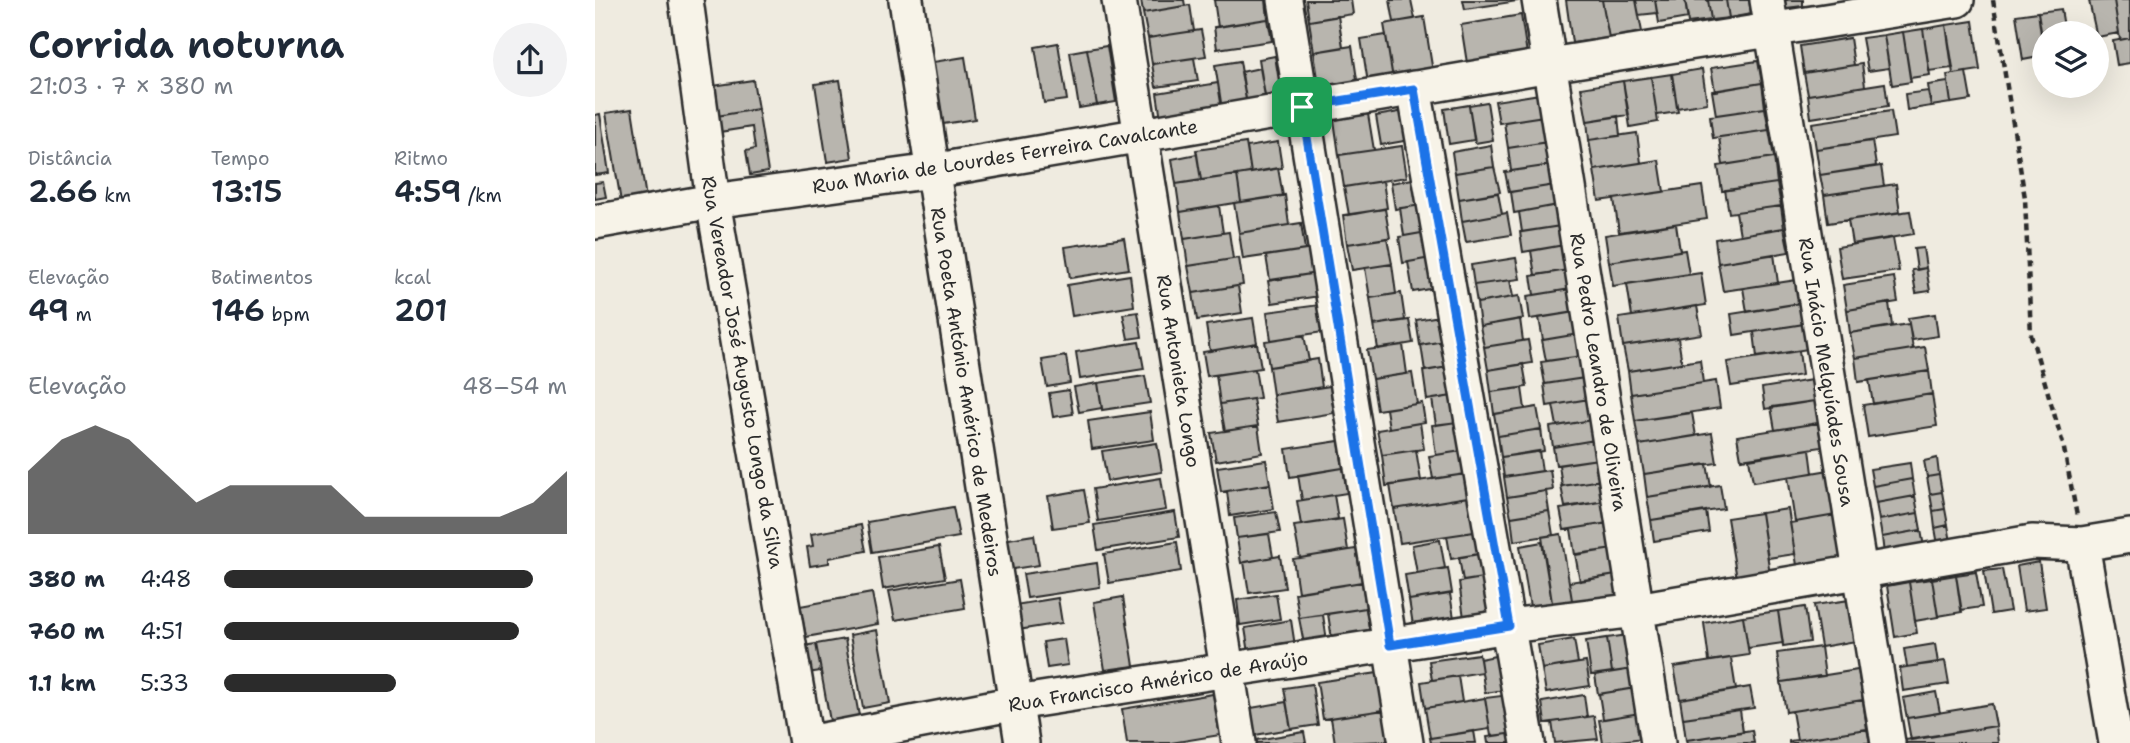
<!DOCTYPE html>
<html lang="pt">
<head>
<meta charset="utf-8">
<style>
  body { margin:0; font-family:"Shantell Sans",sans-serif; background:#f2f2f3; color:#1f2937; height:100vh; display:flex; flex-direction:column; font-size:26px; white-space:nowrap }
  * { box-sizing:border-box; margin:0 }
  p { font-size:23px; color:#747a83 }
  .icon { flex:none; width:38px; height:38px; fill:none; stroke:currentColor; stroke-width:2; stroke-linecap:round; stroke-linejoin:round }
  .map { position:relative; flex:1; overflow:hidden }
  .sheet { display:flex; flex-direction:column; background:#fff; width:595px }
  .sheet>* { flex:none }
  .buttons { position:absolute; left:1437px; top:21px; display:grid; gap:14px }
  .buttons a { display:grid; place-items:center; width:77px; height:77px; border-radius:50%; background:#fff; box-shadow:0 7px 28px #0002; font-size:35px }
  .pin { position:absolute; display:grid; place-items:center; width:60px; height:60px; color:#fff; margin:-30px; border-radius:14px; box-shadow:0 4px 10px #0006 }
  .round { display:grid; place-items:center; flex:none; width:74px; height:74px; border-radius:37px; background:#f2f2f3 }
  .head { display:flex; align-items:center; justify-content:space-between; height:119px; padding:0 28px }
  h1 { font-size:38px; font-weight:600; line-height:52px }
  .stats { display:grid; grid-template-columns:repeat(3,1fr); gap:10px; height:119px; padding:7px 28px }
  .stats div { display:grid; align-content:center }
  .stats b { font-size:30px; font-weight:600 }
  .stats small { font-size:19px; font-weight:400 }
  .stats p { font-size:19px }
  .chart { height:196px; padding:14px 28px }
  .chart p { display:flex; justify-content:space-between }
  .chart svg { width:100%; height:126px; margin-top:7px; fill:#2b2b2b; opacity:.7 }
  ul { padding:0 28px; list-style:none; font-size:23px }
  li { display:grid; grid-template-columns:112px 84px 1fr; align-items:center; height:52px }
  li i { height:18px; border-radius:9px; background:#2b2b2b }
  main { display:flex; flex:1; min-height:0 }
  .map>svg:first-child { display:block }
  .building { fill:#b8b5ae; stroke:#2b2b2b; stroke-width:2 }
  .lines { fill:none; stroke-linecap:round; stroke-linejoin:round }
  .minor-casing { stroke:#2b2b2b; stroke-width:38 }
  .path { stroke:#2b2b2b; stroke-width:4.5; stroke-dasharray:7 5; stroke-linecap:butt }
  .minor { stroke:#f7f3e8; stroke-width:33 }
  .route-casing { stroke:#fff; stroke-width:14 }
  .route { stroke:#1a73e8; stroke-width:9 }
  .labels { text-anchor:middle; stroke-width:5; stroke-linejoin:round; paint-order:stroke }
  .street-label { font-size:19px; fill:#2b2b2b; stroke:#f7f3e8 }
</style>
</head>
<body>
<main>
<section class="sheet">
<div class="head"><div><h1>Corrida noturna</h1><p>21:03 · 7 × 380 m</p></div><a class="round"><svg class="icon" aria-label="share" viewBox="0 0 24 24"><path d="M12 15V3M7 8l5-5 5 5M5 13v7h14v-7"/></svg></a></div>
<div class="stats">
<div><p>Distância</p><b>2.66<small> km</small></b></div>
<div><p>Tempo</p><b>13:15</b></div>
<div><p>Ritmo</p><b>4:59<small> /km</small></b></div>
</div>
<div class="stats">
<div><p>Elevação</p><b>49<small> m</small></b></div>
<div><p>Batimentos</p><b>146<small> bpm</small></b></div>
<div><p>kcal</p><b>201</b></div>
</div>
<div class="chart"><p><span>Elevação</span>48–54 m</p>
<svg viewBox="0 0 160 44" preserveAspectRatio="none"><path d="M0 44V22L10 11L20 6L30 11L40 22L50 33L60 27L70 27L80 27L90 27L100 38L110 38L120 38L130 38L140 38L150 33L160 22V44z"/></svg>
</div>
<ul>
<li><b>380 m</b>4:48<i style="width:90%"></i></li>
<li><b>760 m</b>4:51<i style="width:86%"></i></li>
<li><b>1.1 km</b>5:33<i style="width:50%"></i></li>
</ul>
</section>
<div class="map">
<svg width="1535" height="743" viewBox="0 0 1535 743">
  <rect width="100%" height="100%" fill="#efebe0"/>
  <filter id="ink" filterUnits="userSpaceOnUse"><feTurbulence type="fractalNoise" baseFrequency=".0143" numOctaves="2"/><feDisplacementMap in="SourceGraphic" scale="14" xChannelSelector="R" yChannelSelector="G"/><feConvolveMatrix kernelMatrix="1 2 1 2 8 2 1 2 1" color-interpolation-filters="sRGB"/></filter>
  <g filter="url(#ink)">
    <path class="building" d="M546 0H589L590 6 548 13Z
      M619 0H671L673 19 623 27Z
      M711 0H756L758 14 714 21Z
      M795 0H816L820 19 799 22Z
      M868 0H923V1L870 9Z
      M971 0H1007L1014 38 977 43Z
      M1007 0H1041L1047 32 1014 38Z
      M1041 0H1060L1062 13 1044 15Z
      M1060 0H1090L1093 18 1064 23Z
      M1090 0H1113L1116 20 1093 23Z
      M1113 0H1131L1134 18 1116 20Z
      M1131 0H1154L1156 14 1134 18Z
      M1190 0H1208V6L1191 8Z
      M1519 0 1524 33 1502 37 1494 1Z
      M1519 0H1535V38L1525 40Z
      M595 5 599 31 553 38 548 13Z
      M1466 9 1470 33H1449V49L1443 12Z
      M1443 12 1449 56 1428 60 1421 15Z
      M926 15 932 54 872 63 866 25Z
      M743 16 748 47 719 52 714 21Z
      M829 17 838 72 798 79 789 24Z
      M673 19 677 41 622 49 619 27Z
      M1378 21 1385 70 1358 74 1351 25Z
      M1351 25 1358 68 1334 71 1328 29Z
      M1328 29 1335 75 1315 78 1308 32Z
      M606 30 611 56 557 64 553 38Z
      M1308 32 1316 82 1297 85 1289 35Z
      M791 35 798 79 773 83 766 39Z
      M1289 35 1294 68 1273 71 1267 38Z
      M1255 38 1259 65 1209 73 1205 46Z
      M1535 38V63L1522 65 1518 41Z
      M463 43 472 100 449 103 440 47Z
      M512 46 521 102 502 105 492 49Z
      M757 46 763 86 725 92 719 52Z
      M492 49 502 105 484 108 475 52Z
      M680 56 687 100 671 102 664 59Z
      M370 57 380 119 348 124 338 62Z
      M599 58 603 81 561 87 557 64Z
      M645 61 652 105 627 109 620 65Z
      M1163 61 1167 83 1120 91 1116 68Z
      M1267 64 1270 86 1213 95 1209 73Z
      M665 68 671 102 652 105 646 72Z
      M1107 69 1112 103 1082 108 1077 74Z
      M1371 72 1376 100 1356 103 1352 75Z
      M1077 74 1083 112 1062 115 1056 77Z
      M1056 77 1063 122 1035 127 1028 81Z
      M158 80 163 109 116 117 111 87Z
      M245 80 257 158 232 162 220 84Z
      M1028 81 1034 115 992 121 986 88Z
      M1353 82 1356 103 1336 106 1333 85Z
      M623 83 627 109 566 119 562 93Z
      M1167 83 1170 108 1121 115 1117 91Z
      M1290 83 1293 106 1216 118 1213 95Z
      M1333 91 1336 106 1312 110 1310 94Z
      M945 94 949 116 904 123 900 101Z
      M892 102 898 140 880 143 874 105Z
      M874 105 879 140 854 144 849 109Z
      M1170 108 1174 130 1118 138 1115 116Z
      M37 109 51 198 26 202 11 113Z
      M163 109 173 172 155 175 151 151 160 149 157 127 118 133 116 117Z
      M810 111 815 140 786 145 781 116Z
      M1296 111 1300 137 1221 149 1217 123Z
      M5 114 14 173 0 175V115Z
      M773 114 779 150 744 155 739 120Z
      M949 116 953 142 913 148 909 122Z
      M1023 116 1025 136 994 140 992 121Z
      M1174 130 1179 157 1128 165 1124 137Z
      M1042 133 1046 163 999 170 994 140Z
      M1277 141 1281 166 1225 175 1221 149Z
      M683 142 687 168 656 173 652 147Z
      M953 142 957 165 916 171 913 148Z
      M651 143 656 173 606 180 601 150Z
      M896 145 899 167 860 173 857 152Z
      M807 146 812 177 749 187 744 155Z
      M602 154 606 180 581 184 577 159Z
      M1179 157 1182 183 1127 191 1123 166Z
      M1064 160 1069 192 1004 201 999 170Z
      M957 165 960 185 914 192 910 172Z
      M1286 166 1289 186 1229 195 1225 175Z
      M899 167 905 192 864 199 860 173Z
      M683 168 688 196 646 202 642 175Z
      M642 175 646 202 585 212 581 184Z
      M823 178 827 205 800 209 796 183Z
      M788 181 792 208 754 215 749 187Z
      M8 182 11 197 0 199V183Z
      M1182 183 1186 206 1134 213 1130 190Z
      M1301 184 1305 212 1233 223 1229 195Z
      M960 185 963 205 919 213 916 192Z
      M1107 186 1112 219 1024 232 1019 199Z
      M903 193 907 214 867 221 864 199Z
      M690 195 694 225 644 233 639 203Z
      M827 205 832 232 809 236 805 208Z
      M963 205 966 226 927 232 924 212Z
      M624 206 628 233 589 239 585 212Z
      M1186 206 1189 228 1145 235 1141 212Z
      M790 209 795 238 752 244 748 215Z
      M1315 211 1319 234 1257 244 1253 220Z
      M912 213 916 235 871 242 867 221Z
      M706 223 710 250 648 259 644 233Z
      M1081 224 1085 251 1014 262 1010 235Z
      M966 226 969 245 928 252 925 232Z
      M1189 228 1194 252 1123 263 1120 239Z
      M634 232 638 259 593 266 589 239Z
      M832 232 836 258 808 263 804 237Z
      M529 238 534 269 475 278 470 247Z
      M792 238 797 264 757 270 752 244Z
      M1298 238 1304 271 1247 279 1242 247Z
      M969 245 973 270 940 275 936 251Z
      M1328 248 1331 268 1322 270 1319 249Z
      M718 249 722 273 675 280 671 256Z
      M1090 250 1094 274 1018 286 1014 262Z
      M1179 254 1183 283 1128 291 1123 263Z
      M644 258 648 285 598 293 593 266Z
      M836 258 840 288 818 292 813 262Z
      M921 258 925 279 879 285 876 265Z
      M797 264 801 294 775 298 770 268Z
      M1331 268 1335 291 1321 293 1317 270Z
      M973 270 976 289 939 295 936 276Z
      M722 273 725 296 677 303 673 281Z
      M1106 273 1111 305 1037 316 1032 284Z
      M535 275 539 306 477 316 472 285Z
      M1299 277 1303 302 1252 310 1248 285Z
      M915 280 918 297 882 303 879 285Z
      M1202 280 1206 303 1152 312 1148 288Z
      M643 286 647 313 602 320 598 293Z
      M976 289 980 312 935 319 932 296Z
      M806 293 810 320 779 325 775 298Z
      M924 296 928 319 885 326 882 303Z
      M1206 303 1209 324 1139 335 1136 314Z
      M1294 303 1297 326 1255 333 1252 310Z
      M724 305 728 332 676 340 672 312Z
      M1102 306 1107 334 1028 346 1024 318Z
      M543 312 547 337 533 339 528 314Z
      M980 312 984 334 948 340 944 318Z
      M1340 314 1343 336 1317 340 1313 318Z
      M845 316 849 341 825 345 821 320Z
      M658 318 662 343 615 351 611 325Z
      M925 319 928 341 889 347 885 326Z
      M814 320 818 343 783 349 779 325Z
      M1209 324 1213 349 1162 357 1159 332Z
      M1314 324 1318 349 1260 358 1255 333Z
      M984 334 987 356 951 361 947 340Z
      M709 335 714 361 674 367 670 341Z
      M1083 338 1087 363 1033 371 1028 346Z
      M933 340 937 363 893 370 889 347Z
      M849 341 853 367 830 371 826 345Z
      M544 342 549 369 485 379 481 352Z
      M662 343 666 368 612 376 608 352Z
      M808 345 812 374 777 379 772 350Z
      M1330 347 1334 371 1263 382 1260 358Z
      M1204 351 1207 375 1136 386 1132 362Z
      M471 356 475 383 452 387 447 360Z
      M987 356 990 378 950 384 946 362Z
      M723 359 727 387 678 395 674 367Z
      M1105 360 1108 383 1036 394 1033 371Z
      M928 364 932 387 896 392 893 370Z
      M853 367 858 396 832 400 828 371Z
      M660 369 665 398 625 404 621 375Z
      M1334 371 1337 394 1278 404 1274 380Z
      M817 373 822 404 782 410 777 379Z
      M550 376 555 403 507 410 503 383Z
      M990 378 994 399 952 406 949 384Z
      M1217 380 1220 401 1170 409 1167 388Z
      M1121 381 1125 408 1040 421 1036 394Z
      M503 383 507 408 484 412 479 387Z
      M735 386 739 413 683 422 678 395Z
      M927 388 930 409 899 414 896 392Z
      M474 390 478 414 458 417 454 393Z
      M1337 394 1342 426 1273 437 1268 405Z
      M858 396 862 422 841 425 837 399Z
      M658 399 663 426 630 431 625 404Z
      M994 399 997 420 962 426 958 405Z
      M1220 401 1223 423 1180 430 1176 407Z
      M827 403 830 422 794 428 791 409Z
      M942 407 946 429 903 436 899 414Z
      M555 412 559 440 497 449 493 421Z
      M1097 413 1101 436 1044 445 1040 421Z
      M997 420 1000 440 958 447 955 427Z
      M862 422 867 451 841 455 837 425Z
      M825 423 829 449 787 455 782 430Z
      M1223 423 1227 447 1146 459 1142 436Z
      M663 426 667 453 621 461 616 433Z
      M946 429 949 451 906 457 903 436Z
      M1117 433 1122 463 1049 474 1044 445Z
      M1000 440 1003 459 961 465 958 447Z
      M744 441 748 468 695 477 691 449Z
      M562 443 567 472 512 481 507 451Z
      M1215 449 1218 473 1158 482 1154 459Z
      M821 450 826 481 791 486 787 455Z
      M867 451 871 474 838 479 834 456Z
      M944 451 947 471 909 477 906 457Z
      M1342 458 1344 475 1332 477 1329 461Z
      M1003 459 1007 480 967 486 964 465Z
      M671 460 675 484 626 492 622 467Z
      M1315 463 1317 479 1278 486 1275 469Z
      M1112 464 1116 487 1052 497 1049 474Z
      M748 468 752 493 707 500 703 475Z
      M955 470 958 490 912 497 909 477Z
      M1234 470 1241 515 1200 522 1193 477Z
      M871 474 874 497 799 509 795 485Z
      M1344 475 1347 492 1335 494 1332 477Z
      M566 478 571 510 503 521 498 489Z
      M1317 479 1320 496 1281 503 1278 486Z
      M1007 480 1010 501 970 507 966 486Z
      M675 484 679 509 635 516 632 491Z
      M1125 485 1129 509 1056 520 1052 497Z
      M489 490 495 523 458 528 453 496Z
      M951 491 954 511 916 517 912 497Z
      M1347 492 1350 509 1338 511 1335 494Z
      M739 495 743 519 706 525 702 501Z
      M1320 496 1323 513 1284 520 1281 503Z
      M873 497 879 532 805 543 799 509Z
      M1010 501 1013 523 969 530 965 509Z
      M358 507 364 537 277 552 272 522Z
      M1193 509 1200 554 1173 558 1166 513Z
      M1350 509 1353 525 1340 528 1338 511Z
      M954 511 958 535 919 541 916 517Z
      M1111 511 1114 532 1059 541 1056 520Z
      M580 512 584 537 503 550 499 525Z
      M681 512 685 532 642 538 639 518Z
      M1166 513 1175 574 1142 579 1132 518Z
      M1323 513 1326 530 1287 537 1284 520Z
      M1241 515 1248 558 1202 565 1195 523Z
      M748 519 753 550 705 558 699 526Z
      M1013 523 1018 549 980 555 976 529Z
      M266 525 271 551 234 558V563L215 566 212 547 218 546 216 534Z
      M1353 525 1356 542 1343 545 1340 528Z
      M1326 530 1329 547 1289 554 1287 537Z
      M886 531 890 553 856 559 852 536Z
      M674 534 678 557 646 563 642 538Z
      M966 534 978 606 958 609 947 537Z
      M439 535 444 565 412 570 407 540Z
      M845 540 850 568 822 573 817 545Z
      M582 542 586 571 514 583 509 554Z
      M947 542 958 609 936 613 925 546Z
      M344 547 350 578 288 589 283 557Z
      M761 549 767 582 703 592 698 559Z
      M1018 549 1022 575 985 581 980 554Z
      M890 553 894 577 868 581 864 557Z
      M685 556 690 588 654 593 649 562Z
      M1444 562 1451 608 1429 611 1422 566Z
      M502 563 505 587 432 598 428 574Z
      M853 568 857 593 814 600 810 575Z
      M1407 569 1415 611 1396 614 1389 571Z
      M1381 572 1387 607 1366 610 1361 575Z
      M1022 575 1025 599 978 606 974 582Z
      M1361 575 1367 612 1343 616 1337 579Z
      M894 577 900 613 869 618 864 582Z
      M365 579 370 608 300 620 294 591Z
      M1337 579 1343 617 1320 621 1314 582Z
      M767 582 771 608 704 618 700 593Z
      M1314 582 1322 633 1300 637 1292 586Z
      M277 593 283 624 211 637 205 606Z
      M681 594 685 619 645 625 642 600Z
      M855 594 859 618 818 625 814 600Z
      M528 597 539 666 510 670 499 602Z
      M463 598 467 623 423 630 420 605Z
      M1255 600 1261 641 1226 647 1219 605Z
      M1210 607 1215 642 1188 646 1183 611Z
      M771 608 775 633 737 639 733 614Z
      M1183 611 1188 643 1153 648 1148 616Z
      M728 615 732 641 709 644 704 618Z
      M1148 616 1154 655 1114 661 1109 623Z
      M696 620 700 646 654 653 650 628Z
      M282 630 295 703 268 708 255 635Z
      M1033 635 1038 669 1017 672 1012 638Z
      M1012 638 1017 672 996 675 991 641Z
      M250 639 264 716 235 721 221 644Z
      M469 639 473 665 452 668 448 642Z
      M979 639 983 663 947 669 943 645Z
      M221 644 226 671 212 673 208 646Z
      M1340 644 1343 663 1312 667 1309 649Z
      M1226 647 1230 676 1186 682 1182 653Z
      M884 654 887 672 837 680 834 661Z
      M905 655 910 690 890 693 885 659Z
      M1136 658 1141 690 1085 699 1079 667Z
      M1350 661 1354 684 1308 691 1305 668Z
      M991 662 995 686 951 693 947 669Z
      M1038 669 1041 688 1003 694 1000 675Z
      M1263 670 1268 700 1191 712 1186 682Z
      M783 673 789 710 728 719 722 682Z
      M863 676 867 702 830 708 826 682Z
      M717 684 723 725 696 729 689 688Z
      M1155 687 1159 708 1088 718 1085 699Z
      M1041 688 1045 713 1008 719 1004 694Z
      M1341 692 1345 713 1312 718 1308 698Z
      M618 694 625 735 576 743H532L527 709Z
      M914 695 920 733 896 736 890 698Z
      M989 695 992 717 950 723 947 702Z
      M890 698 895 729 835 738 830 708Z
      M1268 700 1272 729 1202 740 1197 711Z
      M691 702 696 729 660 735 656 708Z
      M1397 704 1401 726 1316 740 1312 718Z
      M789 710 794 741 740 743 736 718Z
      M1145 710 1148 732 1091 740 1088 718Z
      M1045 713 1049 738 1008 743 1004 720Z
      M999 716 1003 739 960 743 957 722Z
      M1401 726 1403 743H1310V740Z
      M1272 729 1275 743H1194V741Z
      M1157 730 1159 743H1092L1091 740Z
      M879 731 881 743H836L835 738Z
      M709 732 711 743H662L661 740Z
      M920 733 921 743H893L892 737Z"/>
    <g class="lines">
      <g class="minor-casing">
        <path id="minor" d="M91 0 118 201 211 743
          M311 0 427 743
          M524 0 644 743
          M690 0 811 743
          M944 0 1063 743
          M1172 0 1293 743
          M819 88 933 743
          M0 222 118 201 337 171 955 65 1362 0
          M1487 544 1521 743
          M213 743 421 703 914 626 1042 610 1437 542 1487 544 1535 536"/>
      </g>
      <path class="path" d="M1398 0 1430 198 1436 335 1468 444 1482 516"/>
      <use href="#minor" class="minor"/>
    </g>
  </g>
  <g class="lines" filter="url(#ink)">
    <g class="route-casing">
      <path id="route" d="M819 89 914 626 795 645 707 107Z"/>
    </g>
    <use href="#route" class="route"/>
  </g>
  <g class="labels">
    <g class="street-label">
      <text transform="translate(410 156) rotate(-9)" y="7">Rua Maria de Lourdes Ferreira Cavalcante</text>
      <text transform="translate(584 371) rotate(81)" y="7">Rua Antonieta Longo</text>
      <text transform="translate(148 372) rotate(80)" y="7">Rua Vereador José Augusto Longo da Silva</text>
      <text transform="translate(1004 372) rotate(81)" y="7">Rua Pedro Leandro de Oliveira</text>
      <text transform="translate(1232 372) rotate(81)" y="7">Rua Inácio Melquíades Sousa</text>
      <text transform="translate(372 392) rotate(81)" y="7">Rua Poeta António Américo de Medeiros</text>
      <text transform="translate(563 681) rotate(-9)" y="7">Rua Francisco Américo de Araújo</text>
    </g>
  </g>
</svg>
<div class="buttons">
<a><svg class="icon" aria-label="layers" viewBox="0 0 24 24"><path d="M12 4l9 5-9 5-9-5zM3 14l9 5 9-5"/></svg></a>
</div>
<div class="pin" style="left:707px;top:107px;background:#1e9e55"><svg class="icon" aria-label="arrive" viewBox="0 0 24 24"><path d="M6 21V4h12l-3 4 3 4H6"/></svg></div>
</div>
</main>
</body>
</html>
